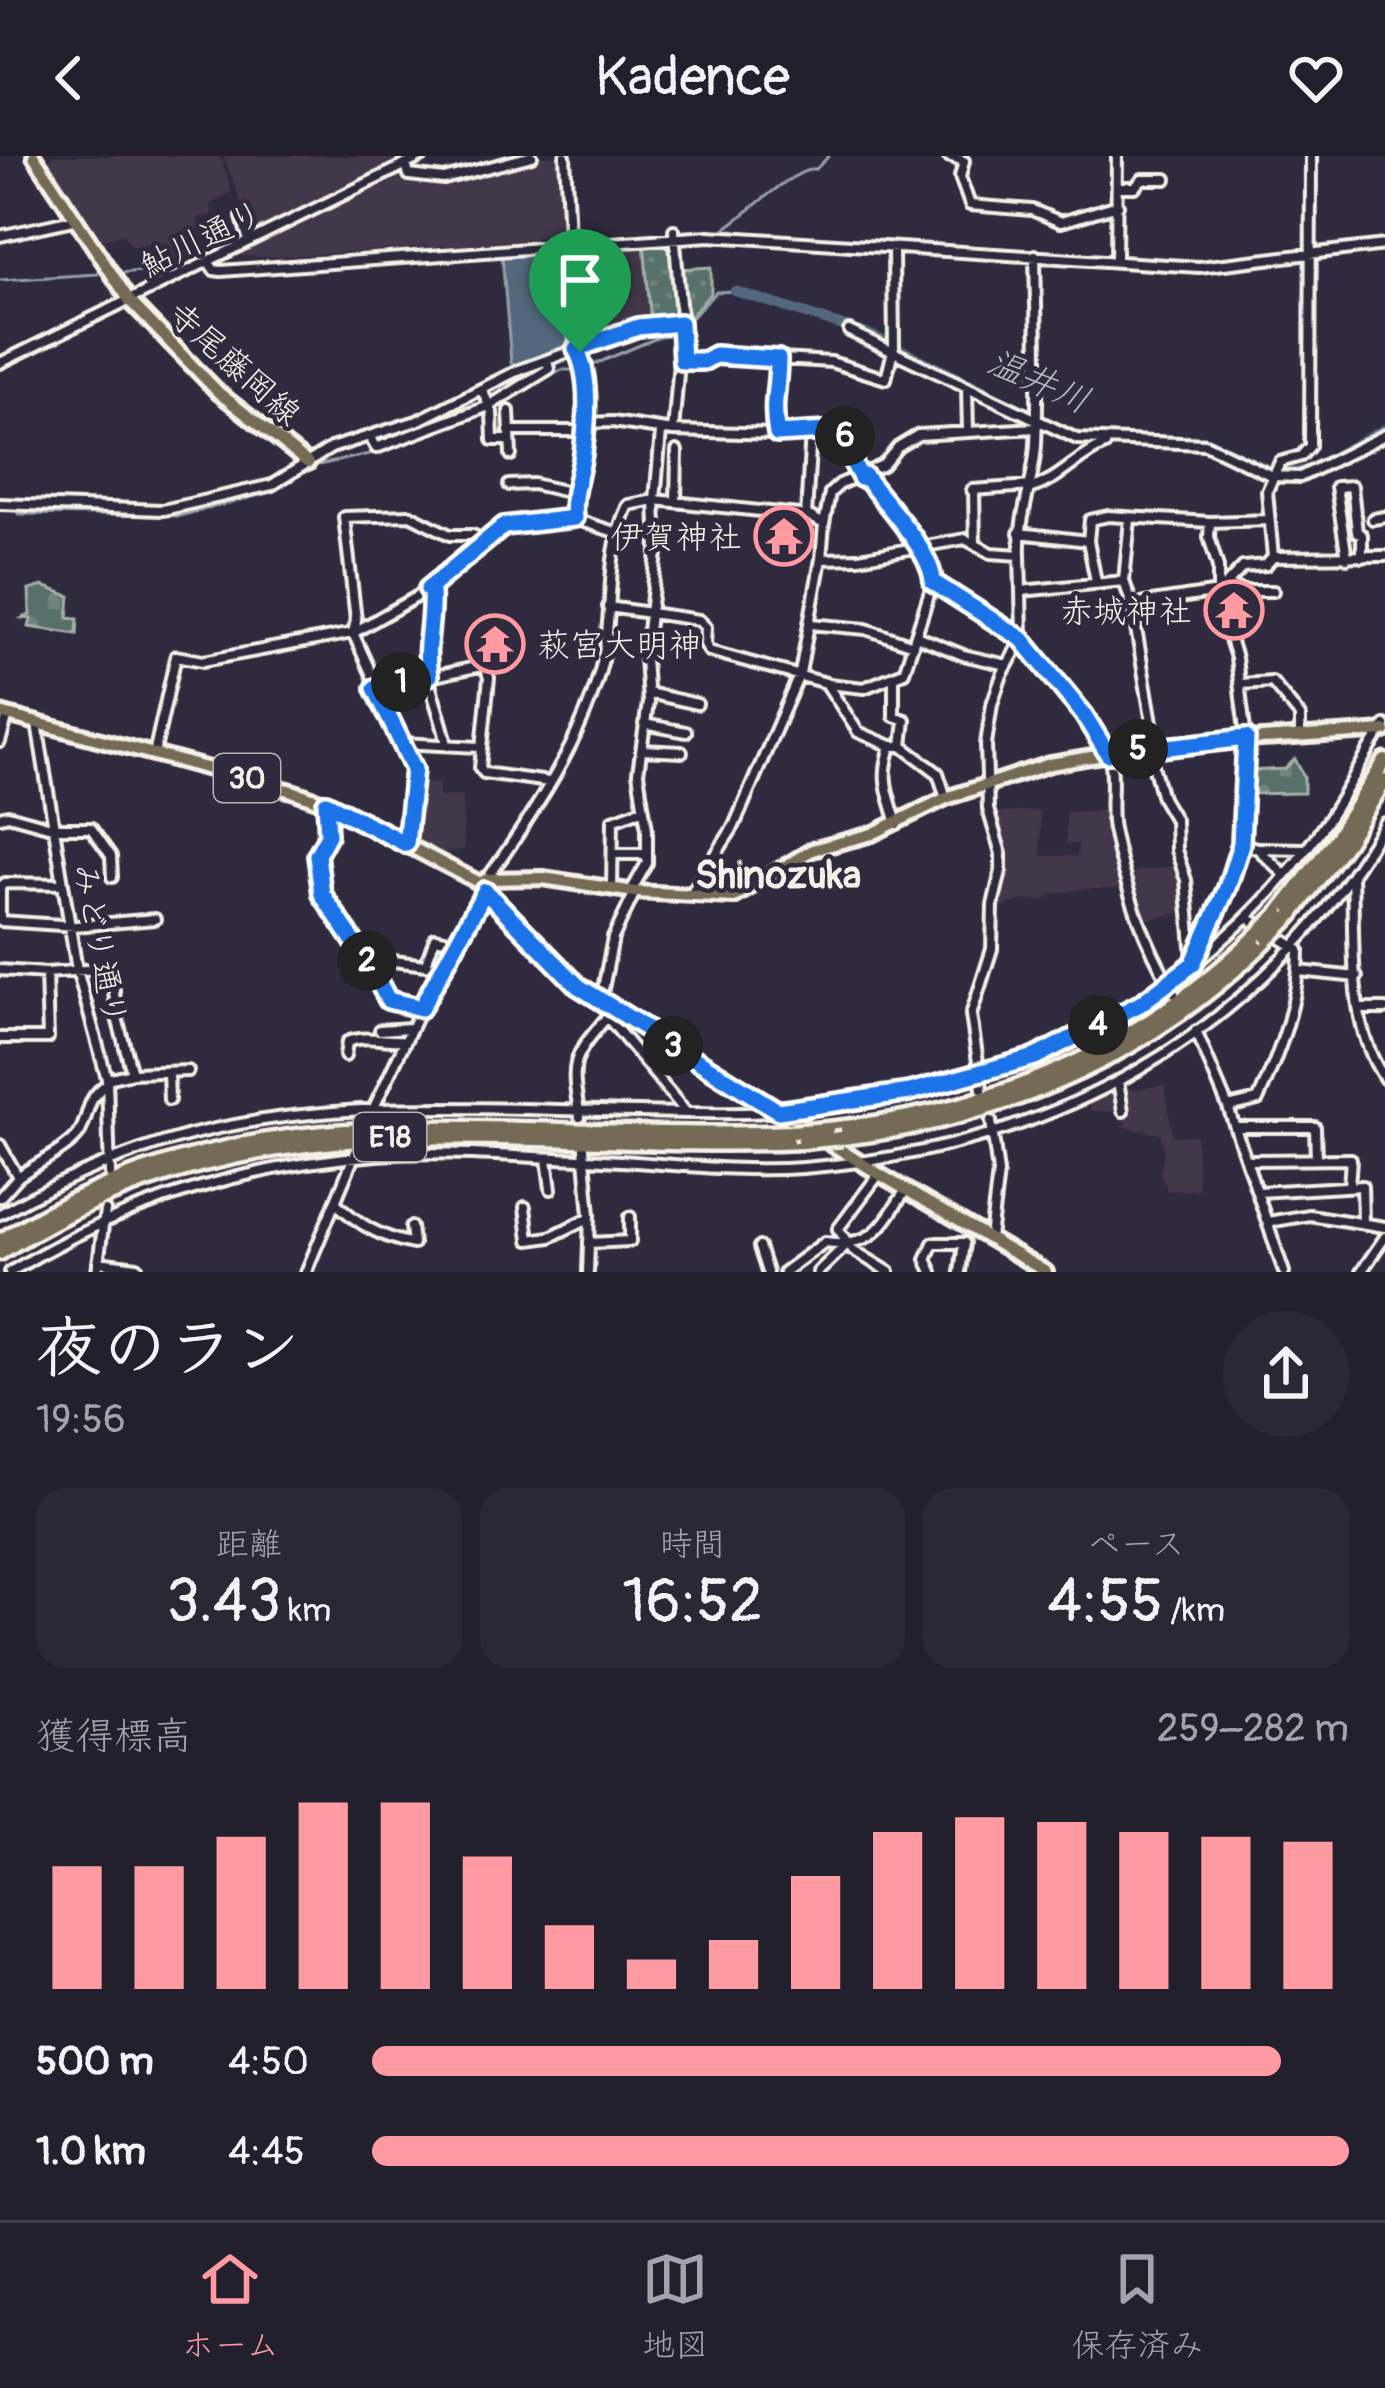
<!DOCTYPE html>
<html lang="ja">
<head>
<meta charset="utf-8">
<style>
  body { margin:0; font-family:Pangolin,"Klee One",sans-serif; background:#2b2836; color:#f1f3f6; height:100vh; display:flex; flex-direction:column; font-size:45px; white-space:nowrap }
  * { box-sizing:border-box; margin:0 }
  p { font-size:39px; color:#a3a3aa }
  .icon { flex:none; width:66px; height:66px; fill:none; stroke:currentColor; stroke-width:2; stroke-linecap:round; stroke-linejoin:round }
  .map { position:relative; height:1116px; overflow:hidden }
  .panel { display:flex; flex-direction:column; background:#23202e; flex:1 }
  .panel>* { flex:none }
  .pin { position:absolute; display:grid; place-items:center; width:102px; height:102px; color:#fff; margin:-123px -51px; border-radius:50% 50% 50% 0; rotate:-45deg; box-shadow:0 0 12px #0007 }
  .pin .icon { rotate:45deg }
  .km { position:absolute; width:60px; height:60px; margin:-30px; border-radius:50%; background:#222; color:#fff; font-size:33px; line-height:60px; text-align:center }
  .round { display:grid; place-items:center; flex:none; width:126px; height:126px; border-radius:63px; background:#2b2836 }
  .headline { display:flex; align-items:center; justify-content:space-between; height:204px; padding:0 36px }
  h1 { font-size:66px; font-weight:600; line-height:90px }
  .metrics { display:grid; grid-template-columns:repeat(3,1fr); gap:18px; height:204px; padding:12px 36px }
  .metrics div { display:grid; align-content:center; border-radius:30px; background:#2b2836; text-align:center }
  .metrics b { font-size:60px; font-weight:600 }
  .metrics small { font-size:33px; font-weight:400 }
  .metrics p { font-size:33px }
  .chart { height:336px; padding:24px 36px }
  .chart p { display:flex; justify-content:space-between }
  .chart svg { width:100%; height:216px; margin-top:12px; stroke:#ff9aa2; stroke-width:6 }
  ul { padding:0 36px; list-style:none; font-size:39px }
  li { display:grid; grid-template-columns:192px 144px 1fr; align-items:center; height:90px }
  li i { height:30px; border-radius:15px; background:#ff9aa2 }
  header { display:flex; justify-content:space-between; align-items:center; height:156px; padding:0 36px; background:#23202e; font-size:54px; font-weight:600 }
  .menu { display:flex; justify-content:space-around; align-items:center; height:168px; border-top:3px solid #403e4a; background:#23202e; font-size:33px; color:#a3a3aa }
  .menu a { display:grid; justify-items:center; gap:6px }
  .menu .selected { color:#ff9aa2 }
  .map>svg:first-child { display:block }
  .built { fill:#423748 }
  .grass { fill:url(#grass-dots); stroke:#a6b0a9; stroke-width:3 }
  .cemetery { fill:url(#cemetery-stones); stroke:#a6b0a9; stroke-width:3 }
  .water { fill:#52687d; stroke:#939fa8; stroke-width:3 }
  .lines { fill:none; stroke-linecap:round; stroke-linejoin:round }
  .stream { stroke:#939fa8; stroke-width:3 }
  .river { stroke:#52687d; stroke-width:10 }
  .minor-tunnel { stroke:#4d4857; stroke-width:8; stroke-dasharray:8 4; stroke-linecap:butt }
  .minor-casing { stroke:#f4f1e8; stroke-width:16 }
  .major-casing { stroke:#f4f1e8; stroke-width:20 }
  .highway-casing { stroke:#f4f1e8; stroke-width:21 }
  .minor { stroke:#2f2a3d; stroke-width:8 }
  .major { stroke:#756a55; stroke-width:10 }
  .highway { stroke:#756a55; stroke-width:12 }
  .highway-bridge-casing { stroke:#f4f1e8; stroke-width:21; stroke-linecap:butt }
  .highway-bridge { stroke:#756a55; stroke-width:12 }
  .route-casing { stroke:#fff; stroke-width:24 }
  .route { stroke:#1a73e8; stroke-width:15 }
  .labels { text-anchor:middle; stroke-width:9; stroke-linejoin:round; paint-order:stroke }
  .shield { fill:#2f2a3d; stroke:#b9b5b5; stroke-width:3 }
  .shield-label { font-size:30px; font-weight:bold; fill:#f4f1e8 }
  .street-label { font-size:33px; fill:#f4f1e8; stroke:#2f2a3d }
  .poi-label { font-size:33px; fill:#f4f1e8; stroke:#2f2a3d; text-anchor:end }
  .water-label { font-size:36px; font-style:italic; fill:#b3babd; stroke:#2f2a3d }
  .quarter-label { font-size:39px; font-weight:bold; fill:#f4f1e8; stroke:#2f2a3d }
</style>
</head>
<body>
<header><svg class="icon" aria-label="back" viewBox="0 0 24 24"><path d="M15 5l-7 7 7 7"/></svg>Kadence<svg class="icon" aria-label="heart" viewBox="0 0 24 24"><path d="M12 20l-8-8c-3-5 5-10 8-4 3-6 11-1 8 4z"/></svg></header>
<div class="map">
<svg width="1385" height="1116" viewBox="0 0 1385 1116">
  <defs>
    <pattern id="grass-dots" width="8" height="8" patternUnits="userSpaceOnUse" patternTransform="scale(3)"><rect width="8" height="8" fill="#59706a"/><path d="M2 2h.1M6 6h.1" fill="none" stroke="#71857f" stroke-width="1.8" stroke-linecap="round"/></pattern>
    <pattern id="cemetery-stones" width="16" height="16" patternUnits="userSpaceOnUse" patternTransform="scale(3)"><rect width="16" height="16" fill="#59706a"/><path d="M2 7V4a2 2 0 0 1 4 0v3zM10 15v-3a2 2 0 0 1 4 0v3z" fill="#71857f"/></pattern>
  </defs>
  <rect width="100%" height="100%" fill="#2f2a3d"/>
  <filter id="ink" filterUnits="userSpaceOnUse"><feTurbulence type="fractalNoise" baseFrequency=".00833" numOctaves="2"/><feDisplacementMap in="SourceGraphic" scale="24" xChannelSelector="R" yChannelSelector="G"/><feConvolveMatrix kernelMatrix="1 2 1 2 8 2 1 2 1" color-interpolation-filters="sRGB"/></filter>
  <g filter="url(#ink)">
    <path class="built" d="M220 0 232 36 211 47 212 59 198 62 200 85 183 86 184 108 173 113 162 89 132 90 122 78 102 85 48 5 51 0Z
      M224 0H409L251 76Z
      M539 0H561L564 77 529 84 276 101 234 100 406 16 443 25Z
      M644 87 649 163 584 188 580 186 574 98 601 91Z
      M439 626V641L462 640 464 694 445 696 444 700 411 683 416 629Z
      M1109 654 1128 733H1084L1049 739 1048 744 1019 745 995 755 1005 701 992 657 1040 655 1041 700H1077L1078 688H1066V656Z
      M1181 709 1188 755 1142 765 1128 717Z
      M1165 929 1172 980 1196 979 1198 1034 1168 1035 1160 1016 1164 997 1160 978 1125 971 1124 956 1091 955 1089 947 1119 931 1121 935Z"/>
    <path class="grass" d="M667 86 672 89 677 162 674 166 651 168 644 87Z
      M711 111V137L683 168 679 113Z"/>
    <path class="cemetery" d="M43 430 70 440 68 462 78 463 77 478 29 471 31 463 23 462 30 459 29 434Z
      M1295 603 1304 621V637L1248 638 1249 615 1285 613Z"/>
    <path class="water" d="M558 98 564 102 569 181 564 193 515 210 511 206 502 99Z"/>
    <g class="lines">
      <path class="stream" d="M724 73C746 59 794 12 816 13L829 0
        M575 85 733 74 744 78
        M939 91 1111 100
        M1121 101 1185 106
        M226 109 565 85
        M120 117 164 113
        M0 124 98 118
        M684 169 716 136 735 135
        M588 211 678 173
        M545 220 562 214H582
        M18 358 179 360 272 336 314 310 374 297 466 262"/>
      <path class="river" d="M735 135 871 179 1030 257
        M1157 283 1205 284 1269 314 1289 318 1310 313 1385 273"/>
      <path class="minor-tunnel" d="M1335 668 1361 684"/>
      <g class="minor-casing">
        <path id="minor" d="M565 0 574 179 585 214 583 299 573 337 574 363
          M948 0 964 5 960 21 970 49 1032 54 1061 66 1118 49
          M406 8 409 19 444 23 532 0
          M1118 31H1135L1142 23H1166
          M242 61 249 85
          M0 80 73 64
          M1116 104 1117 0
          M208 105 214 114 221 115 709 80 1199 111 1385 89
          M849 175 1077 283 1205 288 1272 320 1300 321 1385 279
          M682 205H704L715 199 831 206 886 223 894 191 893 92
          M0 207 423 0
          M967 231 968 276
          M482 234 492 256 493 284H509
          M509 255 511 299
          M584 267 612 266 673 275 682 172 674 74
          M509 275H584
          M673 275 777 278 843 274 850 301 861 322
          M777 278C771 246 777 233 778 203
          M369 280 376 292 489 250 549 213 547 204
          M865 320C883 347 932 395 933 426 963 443 991 461 1019 481 1038 495 1107 585 1111 608 1114 629 1109 652 1113 673 1124 730 1145 787 1174 837
          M509 329 533 328 573 337
          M1032 332C1061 323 1077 300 1105 289
          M972 334 1031 330
          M974 334 975 388
          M676 346 677 295
          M0 348 163 354 272 329 331 292 417 265 519 214 638 171 679 167
          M806 360 811 275
          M1373 363 1385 361
          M824 368 830 337 840 328 883 309 898 291 918 279 1036 272
          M1019 377 1088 385
          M1020 399C1018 360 1034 327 1036 288 1039 225 1036 162 1035 99
          M1273 401 1267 335 1280 306 1301 300 1310 290 1311 0
          M1347 402 1336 331 1352 330 1357 376 1362 379V401
          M1096 425 1088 385 1090 364 1108 360 1210 366 1269 364
          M1124 425 1130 363
          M1226 430 1244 435H1273
          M427 433 431 436C433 457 425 473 426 494 427 534 440 553 447 589
          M1132 449 1156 590
          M608 451 699 464 706 471 705 488 709 495 826 527 858 576 891 590H902L938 617 946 642
          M810 468 866 473 913 489
          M916 480 963 499 1007 509
          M894 521V560L905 564 902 590
          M828 528 864 532 904 516 933 426
          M1241 528 1272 526 1300 560V580
          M375 533 485 509 489 522 480 612 484 617 549 626
          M648 537 697 548
          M37 567 77 814 107 923 110 1018
          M644 568 686 576
          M0 586 8 559
          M401 587 480 591
          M891 590C880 625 888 635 897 668
          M1148 591 1162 642 1175 664 1176 694 1186 724 1193 801
          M642 594 682 596
          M154 598 176 500 203 505 353 477 418 440 504 370 574 363 618 377
          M326 647 328 679 317 699 322 738 371 810 388 844 421 852
          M0 661 8 659 55 672H91L111 700 112 721
          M407 688 414 612 353 477 356 464 344 361 410 359 450 379H472L484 384
          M1241 688 1257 692 1285 719
          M1258 692 1303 693
          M615 698H647
          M1352 719C1355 783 1346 869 1385 923
          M487 723C534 657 584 583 603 503 614 453 605 396 628 349L655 344 809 360 824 368 821 403 859 402 965 383 991 397 1020 399 1021 435 1124 425 1132 449 1219 436 1243 411 1266 409 1273 401 1385 400
          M0 731 5 727 63 728
          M0 732V765
          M612 732 613 664 643 653
          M631 735 647 707V673L638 617 648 547 645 501 657 397 655 344 661 276
          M690 739 734 670 800 517 821 403
          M0 765 76 770 155 763
          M393 805 443 811
          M426 807 435 782 455 786
          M1194 807 1227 732 1241 688 1246 582 1236 502 1218 445V411L1209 381 1210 366
          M0 814 46 817 112 812 116 858 132 917 107 923
          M1299 815 1357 821
          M601 843 613 782 635 736
          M1360 853H1385
          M607 861 685 955
          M380 874 410 872
          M1196 875 1228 951 1284 1116
          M0 882H48L46 817
          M345 900 347 886C365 878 386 886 406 884
          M168 916 169 944
          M132 917 188 915
          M1118 925 1123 955
          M982 933 971 859 992 793 993 749 1001 715V698L988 653 986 588 992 548 1002 519 1022 483 1021 435
          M1228 951 1258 944C1279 898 1299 846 1299 794L1247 761
          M580 961C570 905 571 903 608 860
          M369 962 421 852 485 735
          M1235 971H1315L1316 1003
          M0 989 18 1021 0 1041
          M584 992 590 1059 588 1116
          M547 1003 551 1033
          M1247 1004 1351 1003 1349 1030
          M879 1018 838 1073 853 1094 889 1116
          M18 1021C33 1009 71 992 80 976 90 956 86 942 107 928
          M1258 1036 1362 1030 1363 1066
          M335 1046C359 1069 380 1081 413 1088L411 1071
          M525 1051 529 1084 550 1081 589 1062
          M0 1058C69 1019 140 989 219 972 392 936 569 960 744 957 917 953 1099 898 1228 779 1266 745 1300 704 1329 662 1349 632 1365 599 1385 569
          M1268 1066 1309 1059 1385 1071
          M990 1082 998 1017 991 965
          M589 1087 630 1085V1061
          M759 1091 767 1116
          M98 1106 137 1111
          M10 1116C122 1047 247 1009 377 999 446 994 517 1001 586 1003 658 1006 730 1017 803 1012 1051 993 1256 884 1385 667
          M97 1116 105 1055
          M306 1116 358 991
          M784 1116 825 1086C874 1092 881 1071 906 1034
          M818 1116 845 1090
          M932 1116 926 1103 933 1087H964L960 1116
          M1361 1116 1385 1081"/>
      </g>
      <g class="major-casing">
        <path id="major" d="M34 0 129 144 219 237 308 307
          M0 557 292 635 326 647 480 727 577 829 879 1018 1046 1116
          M480 727 487 723 543 722 635 736 734 741 812 694 872 678 946 642 1050 608 1156 590 1385 575"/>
      </g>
      <g class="highway-casing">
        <path id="highway" d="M1279 757 1337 681 1385 605
          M1291 760 1346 687 1385 625
          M827 973C991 957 1136 896 1255 781
          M842 982C1006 963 1151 900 1268 783
          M0 1085C261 919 507 988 792 976
          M0 1097C261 928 515 998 803 986"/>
      </g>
      <use href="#minor" class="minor"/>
      <use href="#major" class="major"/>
      <use href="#highway" class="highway"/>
      <g class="highway-bridge-casing">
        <path id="highway-bridge" d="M1255 781 1279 757
          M1268 783 1291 760
          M792 976 827 973
          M803 986 842 982"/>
      </g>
      <use href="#highway-bridge" class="highway-bridge"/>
    </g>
  </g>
  <g class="lines" filter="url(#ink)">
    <g class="route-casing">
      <path id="route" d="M680 167 682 205H704L715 199 778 203C778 234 771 246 777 278L843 274 850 301 861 322 865 320C883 346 932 395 933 426L1022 483 1084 559 1108 598 1246 582 1241 688 1227 732 1193 808 1140 848 1035 901 910 936 778 955 578 830 485 735 421 852 388 844 370 810 322 738 317 699 328 679 326 647 406 688 414 613 375 532 429 520C424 490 433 465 431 436L428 433 504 370 574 362C571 338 580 320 583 297 587 267 591 219 576 193L638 171Z"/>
    </g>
    <use href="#route" class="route"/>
  </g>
  <defs>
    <g id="temple-ring" transform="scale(3)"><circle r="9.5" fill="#2f2a3d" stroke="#ff9aa2" stroke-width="1.5"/><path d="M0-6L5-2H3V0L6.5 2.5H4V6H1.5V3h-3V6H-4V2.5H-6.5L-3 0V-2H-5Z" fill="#ff9aa2"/></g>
  </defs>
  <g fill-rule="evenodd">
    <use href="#temple-ring" x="784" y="380"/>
    <use href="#temple-ring" x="1234" y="454"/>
    <use href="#temple-ring" x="495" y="488"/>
  </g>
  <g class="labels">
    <g class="shield">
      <rect x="214" y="598" width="66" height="48" rx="9"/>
      <rect x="354" y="957" width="72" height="48" rx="9"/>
    </g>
    <g class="shield-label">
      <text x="247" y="632">30</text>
      <text x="390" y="991">E18</text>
    </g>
    <g class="street-label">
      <text transform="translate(201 82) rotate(-26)" y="12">鮎川通り</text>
      <text transform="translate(235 207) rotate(42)" y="12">寺尾藤岡線</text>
      <text transform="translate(101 788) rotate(79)" y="12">みどり通り</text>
    </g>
    <g class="poi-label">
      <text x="742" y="392">伊賀神社</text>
      <text x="1192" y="466">赤城神社</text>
      <text x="537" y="500" text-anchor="start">萩宮大明神</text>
    </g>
    <g class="water-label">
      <text transform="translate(1039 224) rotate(24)" y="13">温井川</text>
    </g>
    <g class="quarter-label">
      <text x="778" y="732">Shinozuka</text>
    </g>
  </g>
</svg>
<div class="pin" style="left:580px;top:196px;background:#1e9e55"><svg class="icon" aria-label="arrive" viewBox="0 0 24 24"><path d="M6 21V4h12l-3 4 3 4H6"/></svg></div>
<b class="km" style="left:401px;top:526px">1</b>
<b class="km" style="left:367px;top:805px">2</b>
<b class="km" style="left:673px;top:890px">3</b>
<b class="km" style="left:1098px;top:869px">4</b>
<b class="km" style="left:1138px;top:593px">5</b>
<b class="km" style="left:845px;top:280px">6</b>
</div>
<section class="panel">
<div class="headline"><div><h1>夜のラン</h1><p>19:56</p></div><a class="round"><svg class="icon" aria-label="share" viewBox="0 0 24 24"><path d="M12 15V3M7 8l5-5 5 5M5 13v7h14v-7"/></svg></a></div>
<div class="metrics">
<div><p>距離</p><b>3.43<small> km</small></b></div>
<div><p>時間</p><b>16:52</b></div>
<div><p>ペース</p><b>4:55<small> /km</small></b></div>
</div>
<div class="chart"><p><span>獲得標高</span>259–282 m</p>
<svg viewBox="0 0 160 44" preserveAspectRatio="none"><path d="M5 44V19M15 44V19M25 44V13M35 44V6M45 44V6M55 44V17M65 44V31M75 44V38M85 44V34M95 44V21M105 44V12M115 44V9M125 44V10M135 44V12M145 44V13M155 44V14"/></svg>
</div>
<ul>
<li><b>500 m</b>4:50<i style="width:93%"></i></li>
<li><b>1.0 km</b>4:45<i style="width:100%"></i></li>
</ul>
</section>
<nav class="menu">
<a class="selected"><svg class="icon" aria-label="home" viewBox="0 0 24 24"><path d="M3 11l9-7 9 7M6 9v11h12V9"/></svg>ホーム</a>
<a><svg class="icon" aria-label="map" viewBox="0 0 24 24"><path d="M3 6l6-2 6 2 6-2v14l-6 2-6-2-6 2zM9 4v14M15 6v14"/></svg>地図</a>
<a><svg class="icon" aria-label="saved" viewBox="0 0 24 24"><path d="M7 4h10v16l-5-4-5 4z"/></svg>保存済み</a>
</nav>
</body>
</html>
